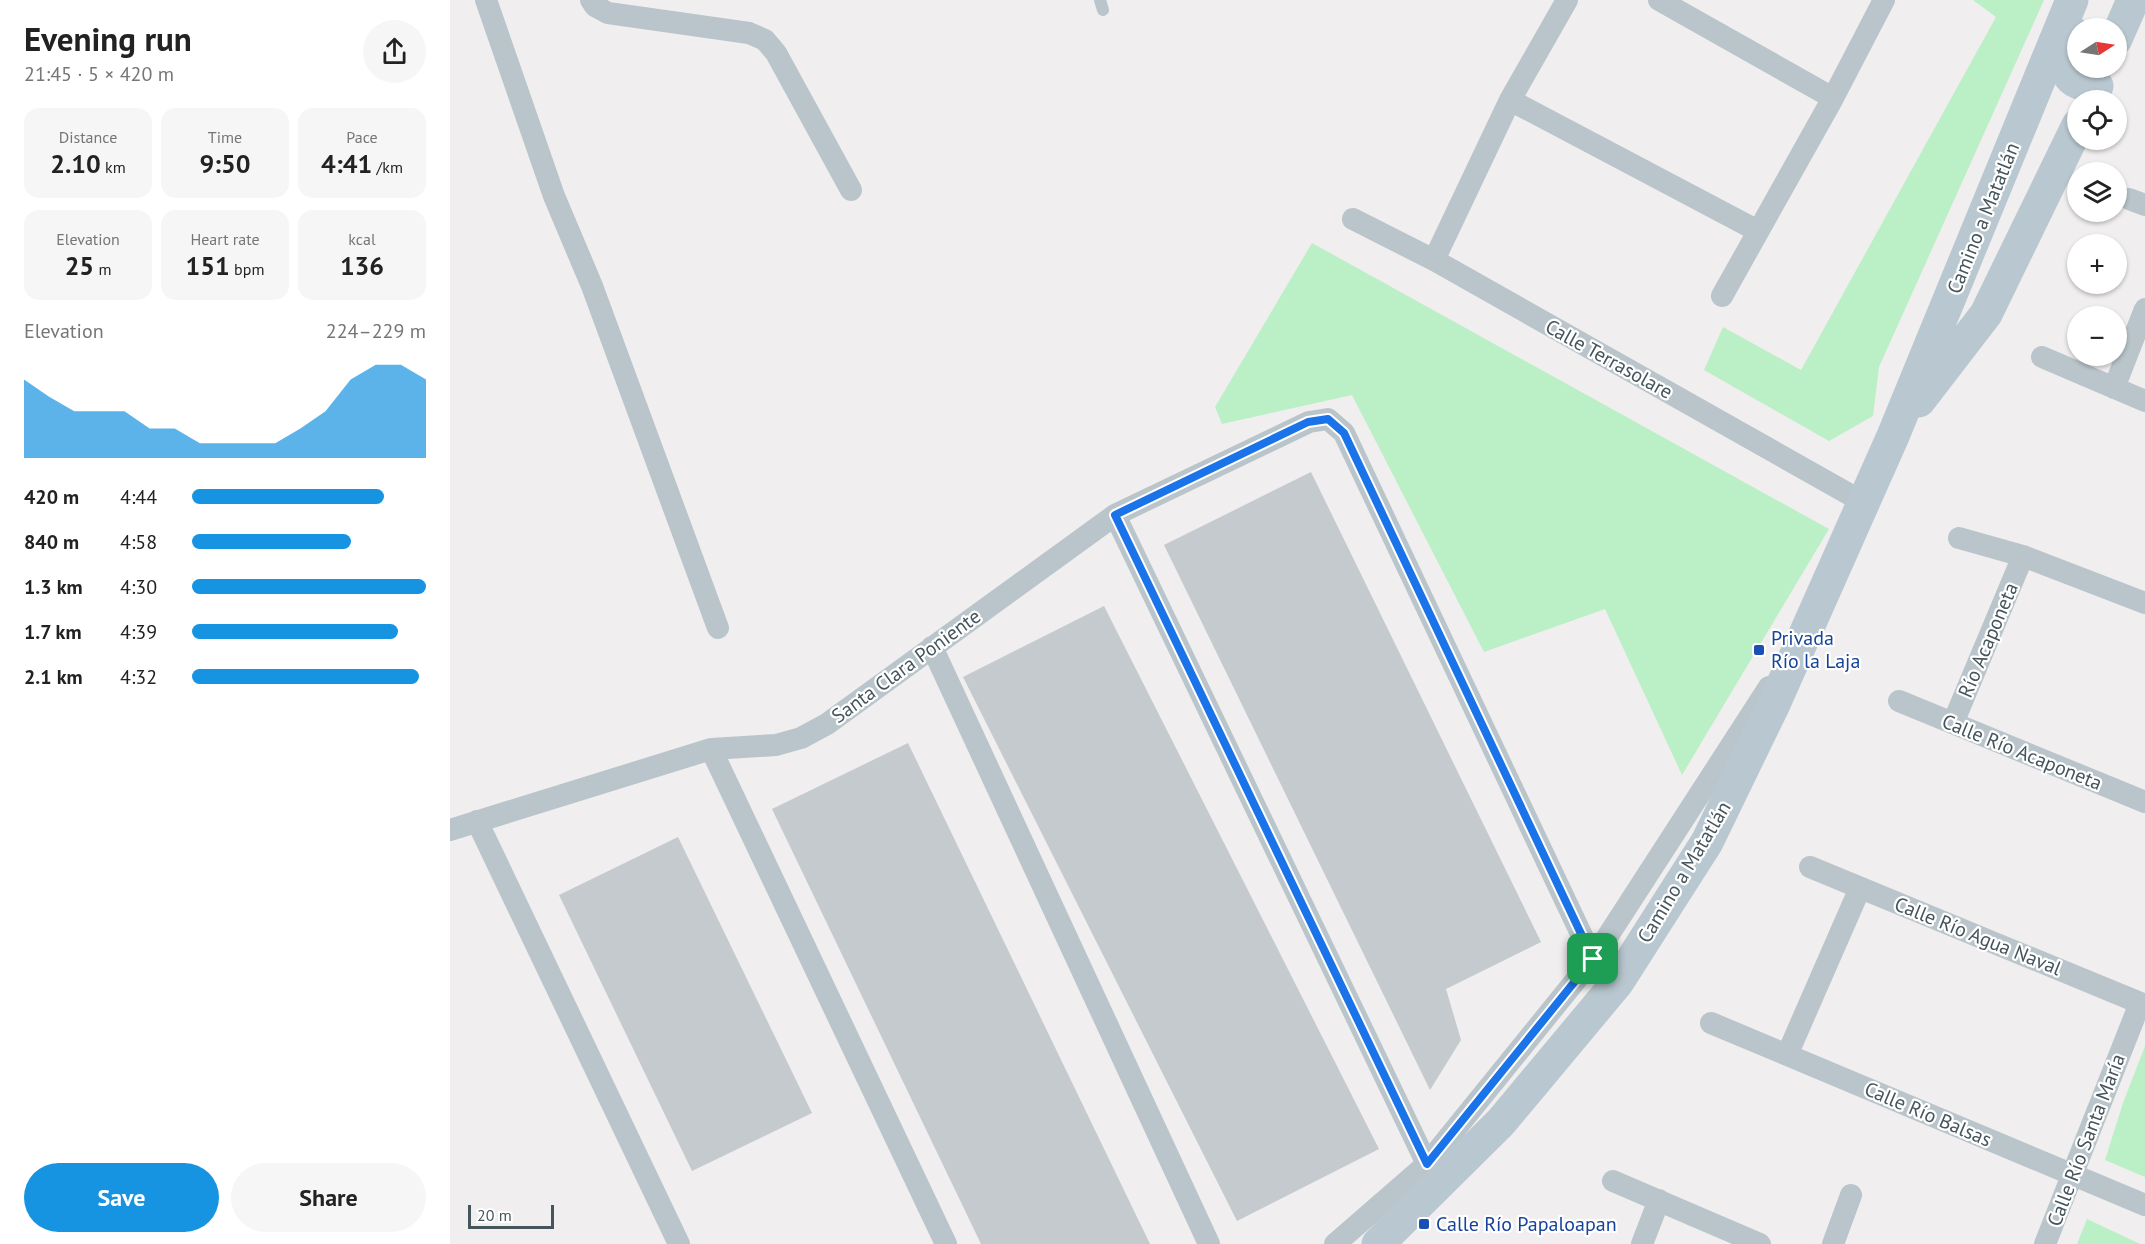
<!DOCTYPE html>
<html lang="en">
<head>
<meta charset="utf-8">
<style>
  body { margin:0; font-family:"PT Sans",sans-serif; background:#f6f6f6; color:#222; height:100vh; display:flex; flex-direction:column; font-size:22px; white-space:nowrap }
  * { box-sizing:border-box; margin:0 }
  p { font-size:20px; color:#767676 }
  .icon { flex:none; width:33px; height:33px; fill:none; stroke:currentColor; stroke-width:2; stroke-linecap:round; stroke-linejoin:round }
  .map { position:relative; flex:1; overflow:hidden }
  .sheet { display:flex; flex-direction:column; background:#fff; width:450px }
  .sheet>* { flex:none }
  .needle { width:39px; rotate:78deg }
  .buttons { position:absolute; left:1617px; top:18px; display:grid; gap:12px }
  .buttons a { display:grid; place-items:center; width:60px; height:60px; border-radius:50%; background:#fff; box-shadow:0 2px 4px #0004; font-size:30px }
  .scale { position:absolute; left:18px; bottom:15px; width:86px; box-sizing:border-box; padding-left:6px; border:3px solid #46555b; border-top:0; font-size:16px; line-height:21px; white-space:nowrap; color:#46555b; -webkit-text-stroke:4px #fff; paint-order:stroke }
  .pin { position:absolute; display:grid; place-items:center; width:51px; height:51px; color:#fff; margin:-26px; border-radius:12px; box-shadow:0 3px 9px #0006 }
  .round { display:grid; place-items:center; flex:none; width:63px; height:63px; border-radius:32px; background:#f6f6f6 }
  .head { display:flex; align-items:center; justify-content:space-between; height:102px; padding:0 24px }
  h1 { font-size:33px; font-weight:700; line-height:45px }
  .figures { display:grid; grid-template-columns:repeat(3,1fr); gap:9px; height:102px; padding:6px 24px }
  .figures div { display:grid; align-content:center; border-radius:15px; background:#f6f6f6; text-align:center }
  .figures b { font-size:26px; font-weight:700 }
  .figures small { font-size:16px; font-weight:400 }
  .figures p { font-size:16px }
  .chart { height:168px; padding:12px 24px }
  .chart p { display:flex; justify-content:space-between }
  .chart svg { width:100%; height:108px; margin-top:6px; fill:#1794e1; opacity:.7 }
  .primary-button { display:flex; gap:12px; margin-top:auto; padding:12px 24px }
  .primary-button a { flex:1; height:69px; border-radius:36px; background:#1794e1; color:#fff; font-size:24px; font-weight:700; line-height:69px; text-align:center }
  .primary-button a+a { background:#f6f6f6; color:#222 }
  ul { padding:0 24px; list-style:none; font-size:20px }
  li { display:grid; grid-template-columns:96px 72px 1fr; align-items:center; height:45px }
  li i { height:15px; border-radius:8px; background:#1794e1 }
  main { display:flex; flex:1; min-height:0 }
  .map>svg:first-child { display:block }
  .green { fill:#bbefc6 }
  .building { fill:#c4cace }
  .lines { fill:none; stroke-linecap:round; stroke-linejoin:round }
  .lane { stroke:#b9c5cb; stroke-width:12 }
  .street { stroke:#b9c5cb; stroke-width:22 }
  .secondary { stroke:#b9c8d0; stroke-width:33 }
  .route-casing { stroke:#fff; stroke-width:12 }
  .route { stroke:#1a73e8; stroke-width:8 }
  .transit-dot { fill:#1a4fb4; stroke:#fff; stroke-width:2 }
  .labels { text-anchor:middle; stroke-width:4.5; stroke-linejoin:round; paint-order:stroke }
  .street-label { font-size:20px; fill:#46555b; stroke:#fff }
  .transit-label { font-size:20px; fill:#164399; stroke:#fff; text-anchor:start }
</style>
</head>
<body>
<main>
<section class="sheet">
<div class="head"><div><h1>Evening run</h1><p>21:45 · 5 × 420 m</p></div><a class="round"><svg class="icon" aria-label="share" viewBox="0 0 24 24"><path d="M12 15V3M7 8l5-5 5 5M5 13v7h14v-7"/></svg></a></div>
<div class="figures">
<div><p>Distance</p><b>2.10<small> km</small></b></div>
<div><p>Time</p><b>9:50</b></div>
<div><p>Pace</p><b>4:41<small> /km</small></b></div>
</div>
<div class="figures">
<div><p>Elevation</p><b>25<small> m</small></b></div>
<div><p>Heart rate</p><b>151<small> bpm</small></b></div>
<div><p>kcal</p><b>136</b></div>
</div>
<div class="chart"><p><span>Elevation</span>224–229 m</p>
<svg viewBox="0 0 160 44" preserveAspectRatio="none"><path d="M0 44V12L10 19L20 25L30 25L40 25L50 32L60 32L70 38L80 38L90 38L100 38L110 32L120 25L130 12L140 6L150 6L160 12V44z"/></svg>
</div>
<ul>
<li><b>420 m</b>4:44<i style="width:82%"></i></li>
<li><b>840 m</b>4:58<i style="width:68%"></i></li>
<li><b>1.3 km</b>4:30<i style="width:100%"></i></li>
<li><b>1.7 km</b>4:39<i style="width:88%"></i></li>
<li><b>2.1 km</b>4:32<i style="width:97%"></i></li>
</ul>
<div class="primary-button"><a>Save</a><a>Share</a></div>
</section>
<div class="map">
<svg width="1695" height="1244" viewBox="0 0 1695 1244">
  <rect width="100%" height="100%" fill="#f0eeee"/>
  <path class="green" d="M1523 0H1594L1429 367 1423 416 1379 441 1254 370 1273 327 1351 370 1546 17Z
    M862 243 1379 529 1232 775 1155 609 1034 652 902 395 772 424 765 407Z
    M1695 1046V1177L1655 1160 1673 1103Z
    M1637 1219 1690 1244H1691H1627Z"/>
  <path class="building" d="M861 472 1091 942 996 989 1011 1040 980 1090 714 545Z
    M654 606 929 1149 787 1221 513 677Z
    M458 743 700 1244H531L322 809Z
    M228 837 362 1113 242 1171 109 895Z"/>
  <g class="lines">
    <path class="lane" d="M650 0 653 10"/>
    <path class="street" d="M36 0 104 196 142 286 268 628
      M141 0 145 6 158 13 299 33 315 40 326 53 401 190
      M1209 0 1383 98
      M1060 100 1308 231
      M1679 199 1695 205
      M903 219 984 260 1413 502
      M984 260 1060 100 1117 0
      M1272 296 1383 98 1434 0
      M1592 357 1695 401
      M1664 388 1695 309
      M665 515 977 1164
      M1509 538 1573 556 1695 603
      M482 647 759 1244
      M1449 701 1695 802
      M1503 723 1573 556
      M261 749 496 1244
      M27 821 229 1244
      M0 830 261 749 326 745 351 738 377 724 665 515 859 422 878 419 894 433 1143 959
      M1360 867 1695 1005
      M1261 1023 1695 1205
      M1337 1055 1410 888
      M1163 1181 1310 1244
      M885 1244 977 1164 1143 959 1319 687
      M1192 1244 1209 1200
      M1383 1244 1401 1195
      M1595 1244 1690 1003"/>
    <path class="secondary" d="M1621 31C1613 60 1608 85 1647 86
      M1666 39 1683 0
      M1469 401 1536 314 1628 125
      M928 1244 1051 1122 1167 983 1257 842 1324 704 1443 436 1622 0"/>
  </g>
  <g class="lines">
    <g class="route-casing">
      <path id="route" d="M878 419 894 433 1143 959 977 1164 665 515 858 422Z"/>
    </g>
    <use href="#route" class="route"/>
  </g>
  <g class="transit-dot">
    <rect x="1303" y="644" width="12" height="12" rx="3"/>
    <rect x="968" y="1218" width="12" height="12" rx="3"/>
  </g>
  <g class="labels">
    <g class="street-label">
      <text transform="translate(1533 218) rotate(-68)" y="7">Camino a Matatlán</text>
      <text transform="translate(1159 359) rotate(29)" y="7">Calle Terrasolare</text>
      <text transform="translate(1538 640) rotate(-67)" y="7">Río Acaponeta</text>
      <text transform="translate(456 666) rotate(-36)" y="7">Santa Clara Poniente</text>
      <text transform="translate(1572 752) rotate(22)" y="7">Calle Río Acaponeta</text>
      <text transform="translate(1234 872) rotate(-59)" y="7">Camino a Matatlán</text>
      <text transform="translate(1528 936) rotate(22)" y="7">Calle Río Agua Naval</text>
      <text transform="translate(1478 1114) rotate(23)" y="7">Calle Río Balsas</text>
      <text transform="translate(1636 1140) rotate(-69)" y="7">Calle Río Santa María</text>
    </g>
    <g class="transit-label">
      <text x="1321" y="645">Privada<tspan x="1321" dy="23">Río la Laja</tspan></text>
      <text x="986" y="1231">Calle Río Papaloapan</text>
    </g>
  </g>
</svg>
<div class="buttons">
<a><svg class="needle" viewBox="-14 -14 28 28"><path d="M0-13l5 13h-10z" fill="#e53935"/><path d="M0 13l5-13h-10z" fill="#767676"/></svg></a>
<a><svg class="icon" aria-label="locate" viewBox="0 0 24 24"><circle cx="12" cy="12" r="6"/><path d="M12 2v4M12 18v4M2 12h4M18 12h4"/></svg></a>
<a><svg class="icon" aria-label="layers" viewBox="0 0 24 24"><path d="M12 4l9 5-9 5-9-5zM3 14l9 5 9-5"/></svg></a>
<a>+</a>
<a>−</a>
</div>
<div class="scale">20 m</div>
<div class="pin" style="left:1143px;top:959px;background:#1e9e55"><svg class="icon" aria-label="arrive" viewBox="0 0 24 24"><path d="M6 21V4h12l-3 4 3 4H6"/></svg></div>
</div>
</main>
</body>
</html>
